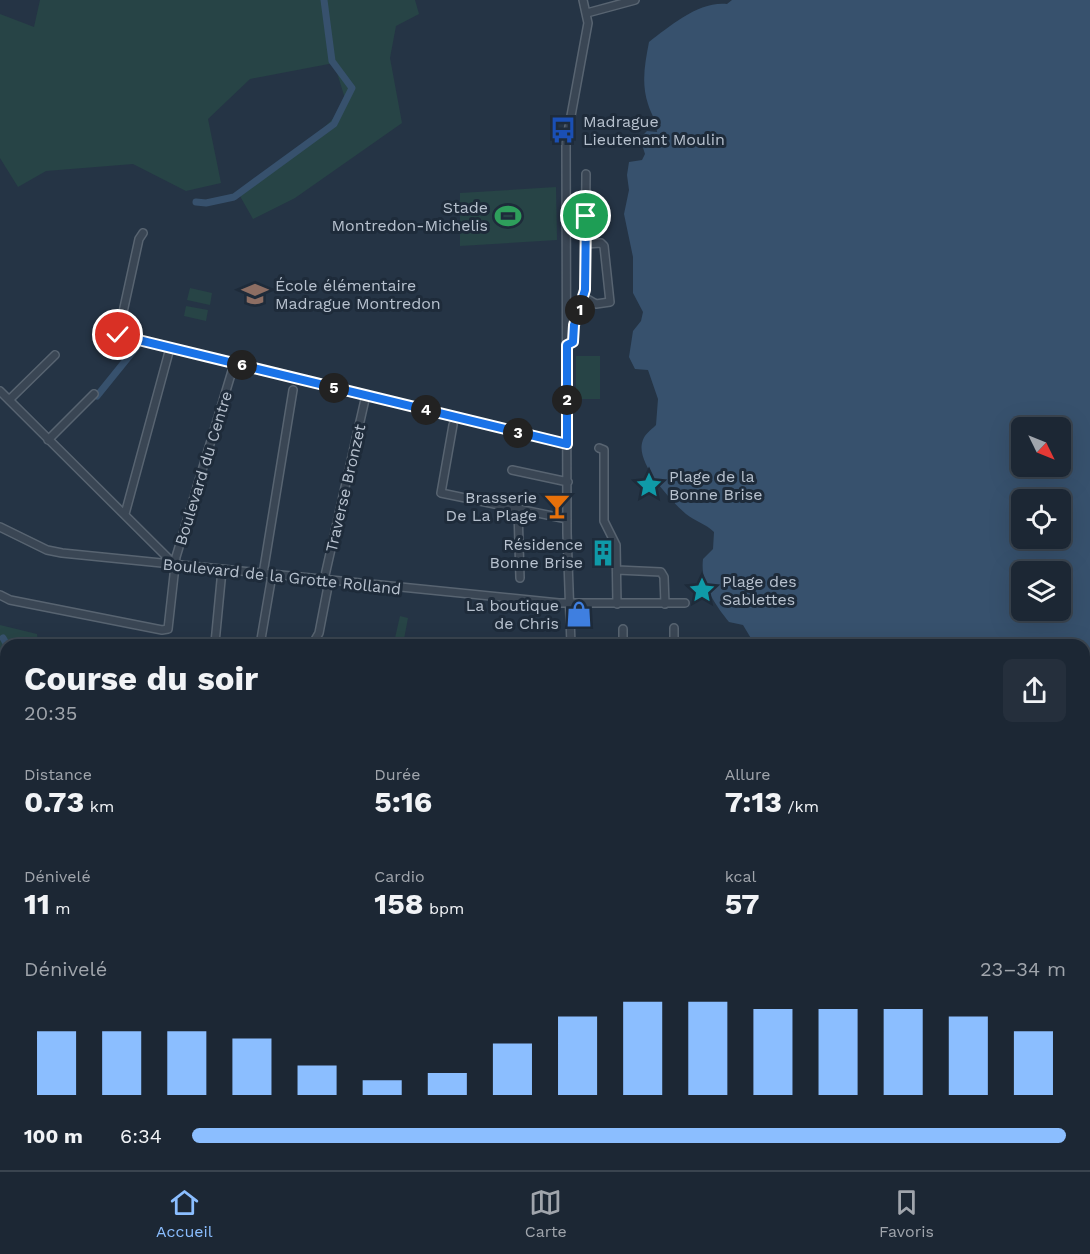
<!DOCTYPE html>
<html lang="fr">
<head>
<meta charset="utf-8">
<style>
  body { margin:0; font-family:"Work Sans",sans-serif; background:#252f3c; color:#f1f3f6; height:100vh; display:flex; flex-direction:column; font-size:22px; white-space:nowrap }
  * { box-sizing:border-box; margin:0 }
  p { font-size:20px; color:#a0a5ac }
  .icon { flex:none; width:33px; height:33px; fill:none; stroke:currentColor; stroke-width:2; stroke-linecap:round; stroke-linejoin:round }
  .map { position:relative; flex:1; overflow:hidden }
  .panel { position:absolute; left:0px; top:639px; width:1090px; height:531px; display:flex; flex-direction:column; background:#1c2734; border-radius:18px 18px 0 0; box-shadow:0 6px 24px #0002,0 0 0 2px #3a444f }
  .panel>* { flex:none }
  .needle { width:39px; rotate:133deg }
  .tools { position:absolute; left:1011px; top:417px; display:grid; gap:12px }
  .tools a { display:grid; place-items:center; width:60px; height:60px; border-radius:9px; background:#1c2734; box-shadow:0 6px 24px #0002,0 0 0 2px #3a444f; font-size:30px }
  .pin { position:absolute; display:grid; place-items:center; width:51px; height:51px; color:#fff; margin:-26px; border:3px solid #fff; border-radius:50%; box-shadow:0 2px 6px #0007 }
  .km { position:absolute; width:30px; height:30px; margin:-15px; border-radius:50%; background:#222; color:#fff; font-size:16px; line-height:30px; text-align:center }
  .round { display:grid; place-items:center; flex:none; width:63px; height:63px; border-radius:9px; background:#252f3c }
  .head { display:flex; align-items:center; justify-content:space-between; height:102px; padding:0 24px }
  h1 { font-size:33px; font-weight:700; line-height:45px }
  .figures { display:grid; grid-template-columns:repeat(3,1fr); gap:9px; height:102px; padding:6px 24px }
  .figures div { display:grid; align-content:center }
  .figures b { font-size:30px; font-weight:700 }
  .figures small { font-size:16px; font-weight:400 }
  .figures p { font-size:16px }
  .chart { height:168px; padding:12px 24px }
  .chart p { display:flex; justify-content:space-between }
  .chart svg { width:100%; height:108px; margin-top:6px; stroke:#8bbeff; stroke-width:6 }
  ul { padding:0 24px; list-style:none; font-size:20px }
  li { display:grid; grid-template-columns:96px 72px 1fr; align-items:center; height:45px }
  li i { height:15px; border-radius:8px; background:#8bbeff }
  .tabs { display:flex; justify-content:space-around; align-items:center; height:84px; border-top:2px solid #3a444f; background:#1c2734; font-size:16px; color:#a0a5ac }
  .tabs a { display:grid; justify-items:center; gap:3px }
  .tabs .on { color:#8bbeff }
  .map>svg:first-child { display:block }
  .green { fill:#274446 }
  .water { fill:#37516d; fill-rule:evenodd }
  .lines { fill:none; stroke-linecap:round; stroke-linejoin:round }
  .canal { stroke:#37516d; stroke-width:7 }
  .minor-casing { stroke:#586471; stroke-width:10 }
  .minor { stroke:#3a4654; stroke-width:7 }
  .route-casing { stroke:#fff; stroke-width:12 }
  .route { stroke:#1a73e8; stroke-width:8 }
  .labels { text-anchor:middle; stroke-width:6; stroke-linejoin:round; paint-order:stroke }
  .poi-label { font-size:16px; fill:#b7c1ce; stroke:#1e2b3a; text-anchor:start }
  .street-label { font-size:16px; fill:#b7c1ce; stroke:#1e2b3a }
</style>
</head>
<body>
<div class="map">
<svg width="1090" height="1170" viewBox="0 0 1090 1170">
  <rect width="100%" height="100%" fill="#253445"/>
  <path class="green" d="M40 0H415L419 14 396 26 390 58 402 123 295 198 253 219 240 196 296 155 347 105 334 63 250 79 208 119 221 183 186 191 133 164 46 171 18 187 0 158V14L34 27Z
    M556 187 557 240 460 246V193Z
    M190 288 212 293 210 305 187 300Z
    M186 306 208 310 206 321 184 316Z
    M576 356H600V399H576Z
    M400 616 408 618 404 639 395 638Z
    M0 625 37 634 38 645H6V1164H103L102 1170H0Z
    M364 1164H598V1169L364 1170Z"/>
  <path class="water" d="M732 0H1090V1145L1084 1135V645H751L752 640 743 625 729 622C715 604 700 584 703 559L713 549 714 532C706 524 695 521 686 514 671 501 637 464 642 443 644 434 650 431 656 425L658 399 648 370 635 369 629 357 633 331 641 321 643 312 633 293V257L624 214 629 190 627 175 629 162 642 160 645 154 640 138 647 131 657 132C657 122 651 114 648 104 641 83 645 63 649 42 670 26 699 1 727 4ZM1022 428H1060V466H1022ZM1022 500H1060V538H1022ZM1022 572H1060V610H1022Z
    M6 731V757L2 760 3 765 6 764V782H0V744Z"/>
  <g class="lines">
    <path class="canal" d="M196 202 206 203 234 197 334 124 352 88 332 61 324 0
      M97 396 139 344
      M3 638 7 645
      M0 710 6 682"/>
    <g class="minor-casing">
      <path id="minor" d="M587 13 635 0
        M584 297 596 304 610 302 604 246 601 243 586 244
        M114 334 567 444
        M118 335 139 239 143 233
        M567 345 573 342 574 325 585 290 586 174
        M0 391 175 565
        M9 400 55 355
        M453 425 441 493 567 519
        M48 440 94 394
        M599 448 604 450V521L616 545 617 604
        M512 470 568 482
        M518 509 520 578
        M125 514 170 348
        M0 527 47 550 62 553 559 603H685
        M617 570 661 572 664 577 665 604
        M263 574 293 390
        M324 580 366 395
        M0 595 10 600 162 630 168 629 176 557 232 371
        M674 628V645
        M623 629V645
        M215 643 222 570
        M260 645 272 575
        M312 645 319 633 329 581
        M571 645 567 533 566 143 588 23 583 0
        M605 1164 617 1168 624 1164
        M674 1164 682 1170
        M805 1164 808 1170
        M720 1170 724 1164
        M788 1170 792 1164
        M870 1170 872 1164"/>
    </g>
    <use href="#minor" class="minor"/>
  </g>
  <g class="lines">
    <g class="route-casing">
      <path id="route" d="M118 335 567 444V345L573 342 574 325 585 290 586 216"/>
    </g>
    <use href="#route" class="route"/>
  </g>
  <defs>
    <g id="bus-bare" transform="scale(2.07)"><path d="M-5-6H5V4H4V6H2V4H-2V6H-4V4H-5ZM-3.5-4V0h7V-4ZM-3.5 1.2v1.5H-2V1.2ZM2 1.2v1.5H3.5V1.2Z" fill="#1a4fb4" stroke="#1e2b3a" stroke-width="2.5" paint-order="stroke"/></g>
    <g id="stadium-bare" transform="scale(2.07)"><path d="M0-5a6.5 5 0 1 0 0 10a6.5 5 0 1 0 0-10ZM-3.5-1.8h7v3.6h-7Z" fill="#2e9e5b" stroke="#1e2b3a" stroke-width="2.5" paint-order="stroke"/></g>
    <g id="school-bare" transform="scale(2.07)"><path d="M0-5L7-2L0 1L-7-2ZM-4 1L0 2.5L4 1V4Q0 6-4 4Z" fill="#8d6e63" stroke="#1e2b3a" stroke-width="2.5" paint-order="stroke"/></g>
    <g id="sight-bare" transform="scale(2.07)"><path d="M0-6L1.8-2.2L6-1.7L2.9 1.2L3.7 5.4L0 3.3L-3.7 5.4L-2.9 1.2L-6-1.7L-1.8-2.2Z" fill="#0f9aa8" stroke="#1e2b3a" stroke-width="2.5" paint-order="stroke"/></g>
    <g id="bar-bare" transform="scale(2.07)"><path d="M-6-5H6L.8 .8V4.5H3.5V6h-7V4.5H-.8V.8Z" fill="#e8710a" stroke="#1e2b3a" stroke-width="2.5" paint-order="stroke"/></g>
    <g id="building-bare" transform="scale(2.07)"><path d="M-4-6H4V6H1V3H-1V6H-4ZM-2.5-4.3h1.7v1.8h-1.7ZM.8-4.3h1.7v1.8H.8ZM-2.5-1h1.7V.8h-1.7ZM.8-1h1.7V.8H.8Z" fill="#0f9aa8" stroke="#1e2b3a" stroke-width="2.5" paint-order="stroke"/></g>
    <g id="shop-bare" transform="scale(2.07)"><path d="M-5-2.5h2.3a2.7 3.5 0 0 1 5.4 0H5L5.5 6h-11ZM-1.5-2.5h3a1.5 2.3 0 0 0-3 0Z" fill="#3f7fe0" stroke="#1e2b3a" stroke-width="2.5" paint-order="stroke"/></g>
  </defs>
  <g fill-rule="evenodd">
    <use href="#bus-bare" x="563" y="130"/>
    <use href="#stadium-bare" x="508" y="216"/>
    <use href="#school-bare" x="255" y="294"/>
    <use href="#sight-bare" x="649" y="485"/>
    <use href="#bar-bare" x="557" y="506"/>
    <use href="#building-bare" x="603" y="553"/>
    <use href="#sight-bare" x="702" y="590"/>
    <use href="#shop-bare" x="579" y="614"/>
  </g>
  <g class="labels">
    <g class="poi-label">
      <text x="583" y="127">Madrague<tspan x="583" dy="18">Lieutenant Moulin</tspan></text>
      <text x="488" y="213" text-anchor="end">Stade<tspan x="488" dy="18">Montredon-Michelis</tspan></text>
      <text x="275" y="291">École élémentaire<tspan x="275" dy="18">Madrague Montredon</tspan></text>
      <text x="669" y="482">Plage de la<tspan x="669" dy="18">Bonne Brise</tspan></text>
      <text x="537" y="503" text-anchor="end">Brasserie<tspan x="537" dy="18">De La Plage</tspan></text>
      <text x="583" y="550" text-anchor="end">Résidence<tspan x="583" dy="18">Bonne Brise</tspan></text>
      <text x="722" y="587">Plage des<tspan x="722" dy="18">Sablettes</tspan></text>
      <text x="559" y="611" text-anchor="end">La boutique<tspan x="559" dy="18">de Chris</tspan></text>
    </g>
    <g class="street-label">
      <text transform="translate(203 468) rotate(-73)" y="6">Boulevard du Centre</text>
      <text transform="translate(345 488) rotate(-77)" y="6">Traverse Bronzet</text>
      <text transform="translate(282 576) rotate(6)" y="6">Boulevard de la Grotte Rolland</text>
    </g>
  </g>
</svg>
<div class="tools">
<a><svg class="needle" viewBox="-14 -14 28 28"><path d="M0-13l5 13h-10z" fill="#e53935"/><path d="M0 13l5-13h-10z" fill="#a0a5ac"/></svg></a>
<a><svg class="icon" aria-label="locate" viewBox="0 0 24 24"><circle cx="12" cy="12" r="6"/><path d="M12 2v4M12 18v4M2 12h4M18 12h4"/></svg></a>
<a><svg class="icon" aria-label="layers" viewBox="0 0 24 24"><path d="M12 4l9 5-9 5-9-5zM3 14l9 5 9-5"/></svg></a>
</div>
<div class="pin" style="left:586px;top:216px;background:#1e9e55"><svg class="icon" aria-label="arrive" viewBox="0 0 24 24"><path d="M6 21V4h12l-3 4 3 4H6"/></svg></div>
<div class="pin" style="left:118px;top:335px;background:#d93025"><svg class="icon" aria-label="check" viewBox="0 0 24 24"><path d="M5 12l5 5 9-10"/></svg></div>
<b class="km" style="left:580px;top:310px">1</b>
<b class="km" style="left:567px;top:400px">2</b>
<b class="km" style="left:518px;top:433px">3</b>
<b class="km" style="left:426px;top:410px">4</b>
<b class="km" style="left:334px;top:388px">5</b>
<b class="km" style="left:242px;top:365px">6</b>
<section class="panel">
<div class="head"><div><h1>Course du soir</h1><p>20:35</p></div><a class="round"><svg class="icon" aria-label="share" viewBox="0 0 24 24"><path d="M12 15V3M7 8l5-5 5 5M5 13v7h14v-7"/></svg></a></div>
<div class="figures">
<div><p>Distance</p><b>0.73<small> km</small></b></div>
<div><p>Durée</p><b>5:16</b></div>
<div><p>Allure</p><b>7:13<small> /km</small></b></div>
</div>
<div class="figures">
<div><p>Dénivelé</p><b>11<small> m</small></b></div>
<div><p>Cardio</p><b>158<small> bpm</small></b></div>
<div><p>kcal</p><b>57</b></div>
</div>
<div class="chart"><p><span>Dénivelé</span>23–34 m</p>
<svg viewBox="0 0 160 44" preserveAspectRatio="none"><path d="M5 44V18M15 44V18M25 44V18M35 44V21M45 44V32M55 44V38M65 44V35M75 44V23M85 44V12M95 44V6M105 44V6M115 44V9M125 44V9M135 44V9M145 44V12M155 44V18"/></svg>
</div>
<ul>
<li><b>100 m</b>6:34<i style="width:100%"></i></li>
</ul>
</section>
</div>
<nav class="tabs">
<a class="on"><svg class="icon" aria-label="home" viewBox="0 0 24 24"><path d="M3 11l9-7 9 7M6 9v11h12V9"/></svg>Accueil</a>
<a><svg class="icon" aria-label="map" viewBox="0 0 24 24"><path d="M3 6l6-2 6 2 6-2v14l-6 2-6-2-6 2zM9 4v14M15 6v14"/></svg>Carte</a>
<a><svg class="icon" aria-label="saved" viewBox="0 0 24 24"><path d="M7 4h10v16l-5-4-5 4z"/></svg>Favoris</a>
</nav>
</body>
</html>
